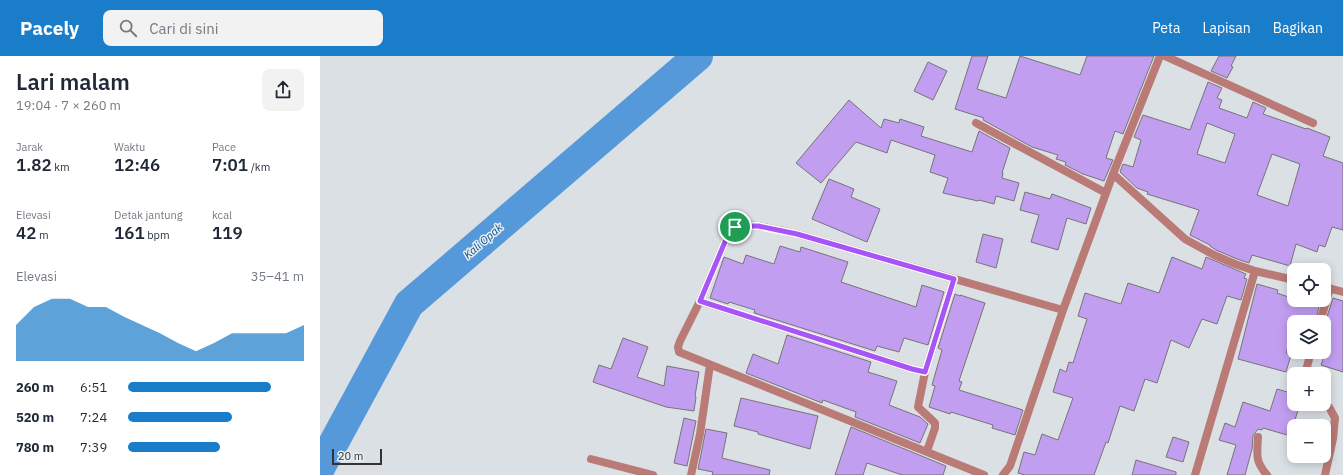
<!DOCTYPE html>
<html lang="id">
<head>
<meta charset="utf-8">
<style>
  body { margin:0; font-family:"IBM Plex Sans",sans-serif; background:#f2f2f3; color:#1f2937; height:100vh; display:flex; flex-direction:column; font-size:15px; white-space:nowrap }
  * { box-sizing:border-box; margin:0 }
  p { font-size:13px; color:#747a83 }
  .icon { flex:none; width:22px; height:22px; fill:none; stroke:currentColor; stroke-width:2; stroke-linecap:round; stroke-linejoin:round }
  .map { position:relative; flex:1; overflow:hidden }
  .details { display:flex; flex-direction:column; background:#fff; width:320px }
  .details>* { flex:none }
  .controls { position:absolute; left:967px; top:207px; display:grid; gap:8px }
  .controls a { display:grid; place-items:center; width:44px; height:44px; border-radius:8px; background:#fff; box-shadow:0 2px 10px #0003; font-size:20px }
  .scale { position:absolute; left:12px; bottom:10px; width:50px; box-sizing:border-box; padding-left:4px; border:2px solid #313334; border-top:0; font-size:11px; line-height:14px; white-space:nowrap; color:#313334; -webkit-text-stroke:3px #e8edf1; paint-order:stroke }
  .pin { position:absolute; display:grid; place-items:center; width:34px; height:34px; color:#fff; margin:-17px; border:2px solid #fff; border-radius:50%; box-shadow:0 1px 4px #0007 }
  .round { display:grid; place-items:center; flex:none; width:42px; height:42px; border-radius:8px; background:#f2f2f3 }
  .headline { display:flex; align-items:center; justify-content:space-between; height:68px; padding:0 16px }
  h1 { font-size:22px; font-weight:600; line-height:30px }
  .figures { display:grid; grid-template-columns:repeat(3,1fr); gap:6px; height:68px; padding:4px 16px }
  .figures div { display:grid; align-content:center }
  .figures b { font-size:17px; font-weight:600 }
  .figures small { font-size:11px; font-weight:400 }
  .figures p { font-size:11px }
  .chart { height:112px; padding:8px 16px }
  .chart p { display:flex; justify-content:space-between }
  .chart svg { width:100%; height:72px; margin-top:4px; fill:#197dc9; opacity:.7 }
  ul { padding:0 16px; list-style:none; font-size:13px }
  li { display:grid; grid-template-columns:64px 48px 1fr; align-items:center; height:30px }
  li i { height:10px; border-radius:5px; background:#197dc9 }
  header { display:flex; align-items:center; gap:24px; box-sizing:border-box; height:56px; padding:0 20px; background:#197dc9; color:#fff }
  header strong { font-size:19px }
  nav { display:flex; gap:22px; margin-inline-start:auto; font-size:14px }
  .search { width:280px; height:36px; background:#f2f2f3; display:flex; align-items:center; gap:10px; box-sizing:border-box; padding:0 14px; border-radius:8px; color:#747a83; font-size:15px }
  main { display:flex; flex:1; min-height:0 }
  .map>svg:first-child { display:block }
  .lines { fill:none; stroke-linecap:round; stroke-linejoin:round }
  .river { stroke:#5699db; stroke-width:30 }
  .building { fill:#c29ef0; stroke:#767479; fill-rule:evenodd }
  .street { stroke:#ba7a76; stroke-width:8 }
  .route-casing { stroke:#fff; stroke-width:8 }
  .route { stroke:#a855f7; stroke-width:5 }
  .labels { text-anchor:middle; stroke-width:3; stroke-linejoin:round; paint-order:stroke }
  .water-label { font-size:11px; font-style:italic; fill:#00508d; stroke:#e8edf1 }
</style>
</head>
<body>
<header>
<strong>Pacely</strong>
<div class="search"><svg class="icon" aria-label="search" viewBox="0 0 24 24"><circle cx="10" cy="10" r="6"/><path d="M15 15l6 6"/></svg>Cari di sini</div>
<nav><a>Peta</a><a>Lapisan</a><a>Bagikan</a></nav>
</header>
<main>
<section class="details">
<div class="headline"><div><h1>Lari malam</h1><p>19:04 · 7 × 260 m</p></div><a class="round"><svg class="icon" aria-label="share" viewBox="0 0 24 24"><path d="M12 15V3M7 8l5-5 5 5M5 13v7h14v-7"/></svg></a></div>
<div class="figures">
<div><p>Jarak</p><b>1.82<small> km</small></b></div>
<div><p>Waktu</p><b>12:46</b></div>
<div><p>Pace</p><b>7:01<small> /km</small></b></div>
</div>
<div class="figures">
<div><p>Elevasi</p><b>42<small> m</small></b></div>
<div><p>Detak jantung</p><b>161<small> bpm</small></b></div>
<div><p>kcal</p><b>119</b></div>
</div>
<div class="chart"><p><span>Elevasi</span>35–41 m</p>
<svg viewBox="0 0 160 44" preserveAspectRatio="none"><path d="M0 44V22L10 11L20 6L30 6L40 11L50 11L60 17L70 22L80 27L90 33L100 38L110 33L120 27L130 27L140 27L150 27L160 22V44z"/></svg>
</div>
<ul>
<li><b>260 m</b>6:51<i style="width:81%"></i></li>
<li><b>520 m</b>7:24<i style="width:59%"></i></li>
<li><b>780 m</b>7:39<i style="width:52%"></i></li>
</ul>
</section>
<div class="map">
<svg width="1023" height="419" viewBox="0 0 1023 419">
  <rect width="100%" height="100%" fill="#dae0e4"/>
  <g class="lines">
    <path class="river" d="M0 412 89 248 378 0"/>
  </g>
  <path class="building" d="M652 0H668L657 33 686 42 700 0 760 19 767 0H834L803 78 795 75 786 102 793 104 784 125 763 118 745 109 746 106 736 103 738 99 712 91 663 64 664 62 635 53Z
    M899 0H916L911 10 913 11 907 22 891 15Z
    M608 6 627 15 613 44 594 35Z
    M888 26 902 32 897 42 902 44 899 52 927 62 933 46 946 52 943 58 986 73 987 72 1010 81 1003 100 1023 107V174L1012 171 1005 191 999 189 997 196 976 188 970 210 932 199 929 207 917 203 896 194 890 190V189L870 179 879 154 827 138 828 136 817 132 800 116 803 108 813 111 821 84 814 81 823 59 870 74ZM887 67 915 78 905 107 877 98ZM952 98 980 108 968 150 937 139Z
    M529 44 561 72 564 63 579 67 580 63 604 71 601 80 652 96 659 75 690 92 682 117H683L682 122 699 127 694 145 676 140 674 148 659 144 658 145 623 137 628 122 610 116 615 99 571 84 567 97 536 86 501 127 476 107Z
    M509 123 534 133 531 141 560 153 547 186 492 163Z
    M705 136 730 143 732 138 771 152 766 168 747 162 738 194 711 186 719 159 700 154Z
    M663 178 683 183 676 212 656 206Z
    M460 190 480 196 481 191 528 206 521 226 596 251 602 229 624 236 608 289 584 282 579 296 557 290 555 295 434 257 435 254 409 246 408 248 390 242 404 201 423 208 426 199 454 208Z
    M852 201 882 213 886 201 926 218 924 222 927 223 921 244 907 240 897 268 882 263 869 292 851 284 837 327 825 323 814 355 800 350 788 387 786 386 774 419H705L698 417 704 396 715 399 722 378 738 384 753 342 733 336 740 313 746 316 749 306 753 307 767 263 758 260 765 237 801 248 808 227 839 237Z
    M937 228 958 234 957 237 974 243V244H978L999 251 995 266H974V273L966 297 971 299 966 316 918 303Z
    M635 238 640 240V239L665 247 639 325 642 326 639 334 703 354 695 379 672 372 673 369 631 356 630 358 609 351 615 330 612 329 622 294 618 292Z
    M1013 242 1023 245V316L1001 309 1008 289 1004 288V270Z
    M467 279 551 306 548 316 577 325 569 349 600 361 608 368 600 387 535 361 536 356 503 344 502 347 426 317 433 298 458 308Z
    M303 282 328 291 317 321 344 330 347 310 379 316 375 340 376 341 374 355 346 351 273 326 279 309 291 313Z
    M957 333 974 338V348H980L974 367V381L943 372 942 374 938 373 933 380 932 393 925 419H907L916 389 899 384 905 367 915 371 923 346 950 355Z
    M421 342 498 360 490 393 438 378V376L414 370Z
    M364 362 376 365 367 410 354 407Z
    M531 371 626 410 623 419H582L547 407 543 419H515Z
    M386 373 407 377 402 402 450 414 449 419H392L393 416 378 413Z
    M853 381 869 386 863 406 846 401Z
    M816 404 856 416V419H812Z"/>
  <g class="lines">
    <path class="street" d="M845 0 993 67
      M656 67 786 137
      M793 118 865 183 894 199 915 208 935 215 974 224
      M1004 231 1023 236
      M380 245 592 313 605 316 598 351 615 367V372L607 395
      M1000 266 1010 232
      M605 316 634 223
      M985 318 991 296
      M1004 346 1009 351 1015 362 1013 383 1005 419
      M938 381C937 399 935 405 947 419
      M271 403 333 419
      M371 419 380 378 390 309
      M664 419 359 296 358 291 360 285 380 245 410 174C425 163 460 175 477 178L743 254
      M683 419 690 410 743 254 793 118 840 0
      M875 419 935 215"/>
  </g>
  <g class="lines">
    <g class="route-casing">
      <path id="route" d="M421 170H438L477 178 634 223 605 316 592 313 380 245 410 174 415 171Z"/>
    </g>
    <use href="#route" class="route"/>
  </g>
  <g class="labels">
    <g class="water-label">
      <text transform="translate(163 185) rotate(-41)" y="4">Kali Opak</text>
    </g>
  </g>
</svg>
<div class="controls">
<a><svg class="icon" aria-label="locate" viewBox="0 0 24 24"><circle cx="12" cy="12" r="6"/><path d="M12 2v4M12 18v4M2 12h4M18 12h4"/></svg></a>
<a><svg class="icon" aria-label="layers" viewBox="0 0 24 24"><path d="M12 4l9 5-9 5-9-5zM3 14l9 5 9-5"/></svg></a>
<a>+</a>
<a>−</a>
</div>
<div class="scale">20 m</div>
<div class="pin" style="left:415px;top:171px;background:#1e9e55"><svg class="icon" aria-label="arrive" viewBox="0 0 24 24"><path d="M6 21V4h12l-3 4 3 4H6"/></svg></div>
</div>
</main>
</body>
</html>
